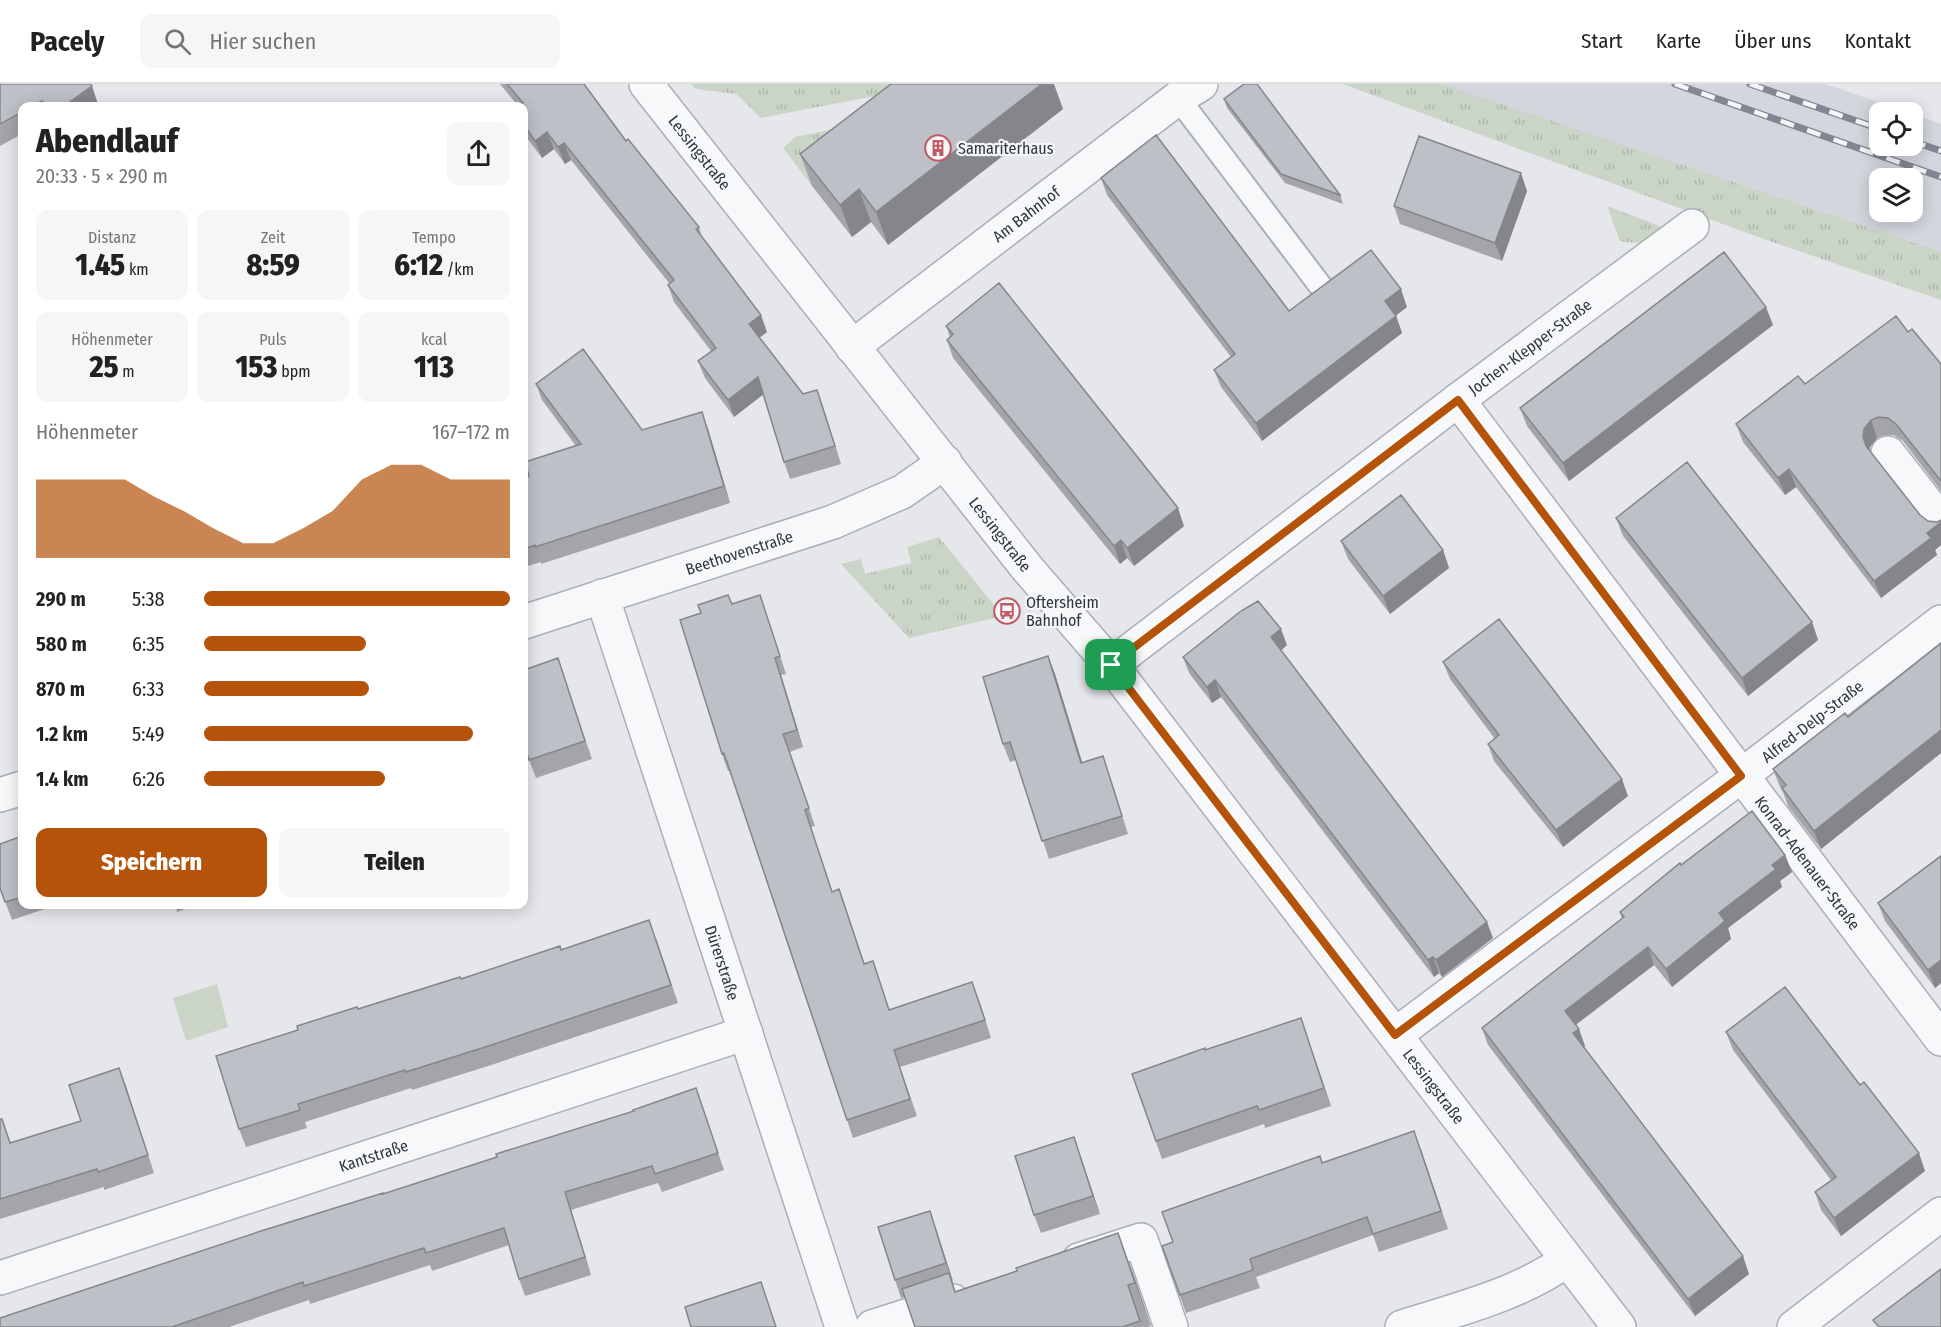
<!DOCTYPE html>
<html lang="de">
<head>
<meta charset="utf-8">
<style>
  body { margin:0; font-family:"Fira Sans Condensed",sans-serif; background:#f6f6f6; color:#222; height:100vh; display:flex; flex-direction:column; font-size:22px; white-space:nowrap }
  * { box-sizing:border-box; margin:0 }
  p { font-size:20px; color:#767676 }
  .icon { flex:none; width:33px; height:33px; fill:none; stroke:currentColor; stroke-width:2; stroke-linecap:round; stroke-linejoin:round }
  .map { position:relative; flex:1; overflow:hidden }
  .drawer { position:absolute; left:18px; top:18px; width:510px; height:807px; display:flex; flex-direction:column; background:#fff; border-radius:12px; box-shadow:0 3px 15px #0003 }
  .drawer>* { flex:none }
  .tools { position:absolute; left:1869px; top:18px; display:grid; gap:12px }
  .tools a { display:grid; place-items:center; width:54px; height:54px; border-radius:12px; background:#fff; box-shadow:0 3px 15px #0003; font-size:30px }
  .pin { position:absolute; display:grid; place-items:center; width:51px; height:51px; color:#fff; margin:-26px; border-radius:12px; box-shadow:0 3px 9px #0006 }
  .round { display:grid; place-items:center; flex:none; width:63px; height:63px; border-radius:12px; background:#f6f6f6 }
  .overview { display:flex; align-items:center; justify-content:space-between; height:102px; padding:0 18px }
  h1 { font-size:33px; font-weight:800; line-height:45px }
  .stats { display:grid; grid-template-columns:repeat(3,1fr); gap:9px; height:102px; padding:6px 18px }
  .stats div { display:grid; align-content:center; border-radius:12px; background:#f6f6f6; text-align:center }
  .stats b { font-size:30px; font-weight:800 }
  .stats small { font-size:16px; font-weight:400 }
  .stats p { font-size:16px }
  .chart { height:168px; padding:12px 18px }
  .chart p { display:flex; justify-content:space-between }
  .chart svg { width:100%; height:108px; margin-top:6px; fill:#b45309; opacity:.7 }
  .cta { display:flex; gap:12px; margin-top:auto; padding:12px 18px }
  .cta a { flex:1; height:69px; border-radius:12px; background:#b45309; color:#fff; font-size:24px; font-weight:800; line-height:69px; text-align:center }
  .cta a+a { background:#f6f6f6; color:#222 }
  ul { padding:0 18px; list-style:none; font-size:20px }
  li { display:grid; grid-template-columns:96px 72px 1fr; align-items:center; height:45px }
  li i { height:15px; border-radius:8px; background:#b45309 }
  header { display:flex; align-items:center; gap:36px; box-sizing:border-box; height:84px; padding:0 30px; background:#fff; border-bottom:2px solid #e0e0e0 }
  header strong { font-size:28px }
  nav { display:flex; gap:33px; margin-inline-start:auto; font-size:21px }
  .search { width:420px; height:54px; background:#f6f6f6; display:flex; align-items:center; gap:15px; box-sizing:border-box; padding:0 21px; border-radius:12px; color:#767676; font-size:22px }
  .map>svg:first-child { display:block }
  .built { fill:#d3d6dd; fill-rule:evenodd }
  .grass { fill:url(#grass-tufts) }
  .garden { fill:#cad4c7 }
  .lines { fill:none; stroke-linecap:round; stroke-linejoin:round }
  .lane-casing { stroke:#aaaeb5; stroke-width:26 }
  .street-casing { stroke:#aaaeb5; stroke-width:36 }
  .lane { stroke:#f7f8fa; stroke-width:22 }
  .street { stroke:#f7f8fa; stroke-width:33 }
  .rail-casing { stroke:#808793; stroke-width:7 }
  .rail { stroke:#f5f6f8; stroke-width:4.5; stroke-dasharray:14; stroke-linecap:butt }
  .wall { fill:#a3a5ab }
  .shaded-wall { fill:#84868b }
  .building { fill:#bdc0c7; stroke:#84868b; stroke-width:1.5 }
  .route-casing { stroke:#fff; stroke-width:12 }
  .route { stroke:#b45309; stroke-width:8 }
  .labels { text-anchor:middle; stroke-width:4.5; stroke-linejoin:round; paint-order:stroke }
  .poi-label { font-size:16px; fill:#2e3542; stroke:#f5f6f8; text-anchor:start }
  .street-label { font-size:16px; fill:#2e3542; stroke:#f5f6f8 }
</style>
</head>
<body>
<header>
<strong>Pacely</strong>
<div class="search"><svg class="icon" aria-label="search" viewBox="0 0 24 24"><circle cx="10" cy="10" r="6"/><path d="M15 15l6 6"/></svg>Hier suchen</div>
<nav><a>Start</a><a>Karte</a><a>Über uns</a><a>Kontakt</a></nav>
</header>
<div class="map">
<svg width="1941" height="1243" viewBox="0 0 1941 1243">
  <defs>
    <pattern id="grass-tufts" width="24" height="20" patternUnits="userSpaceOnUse" patternTransform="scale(1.5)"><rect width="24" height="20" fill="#cad4c7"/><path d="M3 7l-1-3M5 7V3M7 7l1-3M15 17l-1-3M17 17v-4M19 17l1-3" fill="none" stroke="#aeb7ac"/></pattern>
  </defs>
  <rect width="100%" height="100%" fill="#e5e7eb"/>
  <path class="built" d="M1366 0H1825L1908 28H1880V62H1912L1913 30 1941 40V197ZM1880 94H1912V128H1880Z"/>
  <path class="grass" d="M691 0H926V2L761 34 736 10 696 5Z
    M1343 0H1442L1941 168V216L1758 153Z
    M907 30 812 102 783 64 795 53Z
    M1607 122 1665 144C1648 158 1643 161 1620 157Z
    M939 453 1003 532 909 554 841 480 861 475 865 490 911 479 907 463Z"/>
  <path class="garden" d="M217 900 228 943 186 957 173 914Z"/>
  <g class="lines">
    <g class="lane-casing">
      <path id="lane" d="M1178 14 1322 204"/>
    </g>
    <g class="street-casing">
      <g id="street">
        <path id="s1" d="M646 0 1027 484 1111 581 1619 1243"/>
        <path id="s2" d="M852 263 1178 14 1201 0"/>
        <path id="s3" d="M1458 316 1941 955"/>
        <path d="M1888 369 1941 437"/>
        <path id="s4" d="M602 512 842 1243"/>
        <path id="s5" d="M524 538 833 438 902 408 945 378"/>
        <path id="s6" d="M1111 581 1458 316 1692 142"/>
        <path d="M0 711 22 704"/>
        <path id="s7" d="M1395 951 1741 692 1941 538"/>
        <path d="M1079 1176 1141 1156 1171 1243"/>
        <path id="s8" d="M0 1194 746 949"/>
        <path d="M872 1243 953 1217"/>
        <path d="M1402 1243C1458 1225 1518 1211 1567 1176"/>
        <path d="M1794 1243 1941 1130"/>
      </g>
    </g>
    <use href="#lane" class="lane"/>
    <use href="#street" class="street"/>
    <g class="rail-casing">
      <path id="rail" d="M1675 0 1941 93
        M1750 0 1880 45
        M1912 57 1941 67"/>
    </g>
    <use href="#rail" class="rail"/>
  </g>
  <path class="wall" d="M0 0 98 20 95 22H22V50L0 62Z
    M500 0H584L626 57 699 143 702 153 767 248 759 254 803 310 817 306 841 380 790 395 784 378 763 310 734 333 705 294 698 277 711 267 674 218 668 201 669 199 571 76 565 80 554 65 542 74 524 50V22H518Z
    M1224 15 1340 111 1343 120 1285 99 1227 24Z
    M1063 25 888 161 871 138 852 153 812 102 800 70Z
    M1101 94 1289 227 1407 223 1396 231 1402 249 1262 357 1221 303 1214 286 1231 273 1107 111Z
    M1527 107 1502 177 1400 140 1394 122Z
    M1773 241 1569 397 1527 342 1520 324Z
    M946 242 1184 442 1134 482 1127 474 1120 480 953 274 947 256 950 253Z
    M1908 248 1941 280V407L1903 357 1894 351H1885L1877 354 1870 363V367L1920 431 1928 437 1937 438 1941 436V461L1935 466 1937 471 1881 514 1796 403 1785 411 1743 358 1736 340 1805 300Z
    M536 300 642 346 708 345 730 419 541 480V478L524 483V394L529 392 576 362 542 316Z
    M1616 434 1812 538 1818 556 1748 612 1623 452Z
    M1341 457 1443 466 1449 484 1390 530 1348 475Z
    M732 520 766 528 786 590 781 591 803 663 790 668 815 742 811 743 832 808 865 880 890 926 979 916 991 954 900 983 917 1032 853 1054 730 687H728L722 670 701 529Z
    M1941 559V669L1821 765 1788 722 1783 708 1780 703 1773 685 1848 633Z
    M1287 561 1281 566 1493 854 1442 893 1439 889 1434 893 1221 613 1212 619 1189 589 1183 573Z
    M1048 572 1055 590 1082 679 1109 690 1128 750 1049 775 1016 676 1010 678 1003 660Z
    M1443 578 1628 712 1563 763 1494 677 1488 660 1495 655 1450 595Z
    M524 586 564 592 592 675 536 694 525 665H524Z
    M22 752V820H59L12 836 0 804Z
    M1785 771 1792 788 1780 797 1782 803 1728 844 1731 855 1672 903 1654 881 1576 941 1585 962 1584 963 1749 1190 1695 1232 1488 961 1482 944 1622 835 1620 828 1681 781Z
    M1941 772V899L1935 904 1885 837 1878 819Z
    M175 820H199L177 828Z
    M656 854 678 919 488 982 412 1006 411 1004 305 1038 307 1044 246 1063 239 1045 358 925 561 865Z
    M1726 948 1925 1087 1841 1152 1821 1126 1815 1108 1831 1096 1733 966Z
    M1307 952 1331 1022 1265 1044 1264 1040 1162 1075 1132 990 1205 966Z
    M119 984 154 1089 104 1106V1103L0 1135V1035L11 1059 81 1037Z
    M702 1021 724 1086 662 1108 658 1099 571 1126 591 1191 525 1212 519 1195 509 1161 432 1187 430 1181 310 1220 309 1216 229 1243H0L383 1110Z
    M1421 1065 1448 1145 1379 1168 1373 1151 1256 1193 1260 1204 1186 1229 1162 1162 1173 1158 1322 1079Z
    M1080 1071 1100 1130 1041 1149 1034 1131Z
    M936 1145 953 1197 952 1198 955 1207 1017 1187 1118 1149 1151 1242 1148 1243H915L905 1213 901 1214 895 1196Z"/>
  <path class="shaded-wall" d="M1042 0H1054L1063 25 888 161 876 128Z
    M92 2 98 20 95 22H64Z
    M547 48 554 65 542 74 535 57Z
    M564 59 571 76 565 80 558 63Z
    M1521 89 1527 107 1502 177 1495 159Z
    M859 105 871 138 852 153 840 121Z
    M1401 205 1407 223 1394 233 1396 232 1402 249 1262 357 1256 339 1385 217Z
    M1766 223 1773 241 1569 397 1563 379Z
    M761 231 767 248 755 257 749 240Z
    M758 293 764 310 734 333 728 316Z
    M817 306 823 323 841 380 835 362Z
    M702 328 708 345 730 419 724 402Z
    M1871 336 1877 354 1870 363 1869 371 1863 353 1864 345Z
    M1789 385 1796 403 1785 411 1778 394Z
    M1178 424 1184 442 1134 482 1127 464Z
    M1941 438V461L1935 466 1937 471 1881 514 1874 497 1927 449Z
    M1121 456 1127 474 1120 480 1114 462Z
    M1443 466 1449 484 1390 530 1383 512Z
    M1812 538 1818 556 1748 612 1742 594Z
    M1281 545 1287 561 1277 570 1271 553Z
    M1048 572 1055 590 1088 697 1081 679Z
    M775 574 781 591 803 663 797 646Z
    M1215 596 1221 613 1212 619 1207 603Z
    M1941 646V669L1821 765 1814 747Z
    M1622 695 1628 712 1563 763 1556 746Z
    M1785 771 1792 788 1780 797 1782 803 1728 844 1731 855 1672 903 1666 885 1719 829 1772 781Z
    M1487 838 1493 854 1442 893 1436 876Z
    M1648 863 1654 881 1571 944 1565 927Z
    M1433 873 1439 889 1434 893 1428 876Z
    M1941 876V899L1935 904 1928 886Z
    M1301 934 1307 952 1331 1022 1324 1004Z
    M1579 945 1585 962 1579 967 1573 949Z
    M119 984 126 1002 154 1089Z
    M1074 1053 1080 1071 1100 1130 1093 1112Z
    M1919 1069 1925 1087 1841 1152 1834 1134Z
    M565 1108 571 1126 591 1191 585 1173Z
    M930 1127 936 1145 953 1197 946 1179Z
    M1118 1149 1134 1192 1151 1242 1135 1199Z
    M1743 1172 1749 1190 1695 1232 1688 1215Z"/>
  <path class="building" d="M0 0H90L92 2 64 22H47L42 17 32 22H22V28L0 40Z
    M507 0H584L626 57 628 55 699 143 696 145 761 231 749 240 803 310 817 306 835 362 784 378 758 293 728 316 698 277 716 264 668 201 674 196 564 59 558 63 547 48 535 57 524 41V22H518L523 19Z
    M891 0H1042L876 128 859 105 840 121 800 70Z
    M1244 0H1257L1340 111 1281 90 1224 15Z
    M1156 51 1289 227 1371 166 1401 205 1385 217 1396 232 1256 339 1214 286 1235 270 1101 94Z
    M1419 52 1521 89 1495 159 1394 122Z
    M1724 168 1766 223 1563 379 1520 324Z
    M999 199 1178 424 1127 464 1121 456 1114 462 947 256 953 250 946 242Z
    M1896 232 1908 248 1912 245 1941 280V397L1896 340 1888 334 1878 333 1871 336 1864 345 1863 353 1866 362 1920 431 1928 437 1937 438 1941 436V438L1927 449 1931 454 1874 497 1789 385 1778 394 1736 340 1798 292 1805 300Z
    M583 265 642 346 702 328 724 402 535 463V461L524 465V394L529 392 525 378 581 360 536 300Z
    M1687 378 1812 538 1742 594 1616 434Z
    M1401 411 1443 466 1383 512 1341 457Z
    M728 511 732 520 760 511 780 572 775 574 797 646 783 650 809 724 805 726 832 808 839 805 864 880 873 877 889 926 972 898 985 936 894 966 910 1015 847 1036 724 669 722 670 680 536 701 529 698 521Z
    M1258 517 1281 545 1271 553 1487 838 1436 876 1433 873 1428 876 1215 596 1207 603 1183 573 1241 527Z
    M1499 535 1622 695 1556 746 1488 660 1499 651 1443 578Z
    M1941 559V646L1814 747 1782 704 1786 701 1773 685 1845 629 1848 633Z
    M1048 572 1081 679 1103 672 1122 732 1042 757 1010 658 1003 660 983 593Z
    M558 574 585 657 529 676 524 659V586Z
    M1752 727 1785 771 1772 781 1776 785 1719 829 1725 837 1666 885 1648 863 1565 927 1579 945 1573 949 1743 1172 1688 1215 1482 944 1624 833 1620 828 1680 779 1681 781Z
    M22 752V813L5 818 0 804V760Z
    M1941 772V876L1928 886 1878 819Z
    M649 836 671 901 482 964 406 988 405 986 298 1020 300 1026 239 1045 216 972 298 946 297 942 357 923 358 925 460 893 461 895 560 862 561 866Z
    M1785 903 1860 1001 1864 998 1919 1069 1834 1134 1815 1108 1836 1093 1726 948Z
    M1301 934 1324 1004 1259 1026 1257 1022 1156 1057 1132 990 1205 964V966Z
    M119 984 148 1071 98 1088 97 1085 0 1115V1035H2L10 1059 81 1037 69 1001Z
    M696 1004 718 1069 655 1090 652 1082 565 1108 585 1173 519 1195 504 1144 426 1169 424 1164 304 1202 303 1198 172 1243H0V1234L261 1147 383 1109V1110L497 1073 496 1070 634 1027 633 1026Z
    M1414 1047 1441 1127 1373 1150 1367 1133 1250 1175 1253 1186 1180 1211 1162 1162 1173 1158 1162 1128 1320 1072 1322 1079Z
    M1074 1053 1093 1112 1034 1131 1015 1072Z
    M930 1127 946 1179 895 1196 878 1143Z
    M1118 1149 1135 1199 1128 1201 1140 1237 1122 1243H915L902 1205 949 1189 955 1208 1017 1187 1016 1184Z
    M1941 1185V1243H1879L1873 1236Z
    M761 1198 776 1243H691L685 1223Z"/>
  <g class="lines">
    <g class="route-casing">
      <path id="route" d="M1458 316 1741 692 1395 951 1111 581Z"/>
    </g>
    <use href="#route" class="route"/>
  </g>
  <defs>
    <g id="building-ring" transform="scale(1.35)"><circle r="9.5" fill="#f5f6f8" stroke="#c15965" stroke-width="1.5"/><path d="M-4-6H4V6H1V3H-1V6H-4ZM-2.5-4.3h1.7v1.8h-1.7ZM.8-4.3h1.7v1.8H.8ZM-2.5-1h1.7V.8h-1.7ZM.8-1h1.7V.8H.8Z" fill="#c15965"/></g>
    <g id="bus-ring" transform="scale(1.35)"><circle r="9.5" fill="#f5f6f8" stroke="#c15965" stroke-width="1.5"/><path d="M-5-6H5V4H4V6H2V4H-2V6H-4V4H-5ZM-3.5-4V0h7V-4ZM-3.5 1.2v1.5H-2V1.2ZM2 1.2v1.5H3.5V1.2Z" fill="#c15965"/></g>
  </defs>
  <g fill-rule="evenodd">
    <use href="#building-ring" x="938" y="64"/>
    <use href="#bus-ring" x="1007" y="527"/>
  </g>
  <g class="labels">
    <g class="poi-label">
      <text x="958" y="70">Samariterhaus</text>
      <text x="1026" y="524">Oftersheim<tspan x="1026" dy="18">Bahnhof</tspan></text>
    </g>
    <g class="street-label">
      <text dy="6" stroke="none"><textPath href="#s1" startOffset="87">Lessingstraße</textPath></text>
      <text dy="6" stroke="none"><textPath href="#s2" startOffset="219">Am Bahnhof</textPath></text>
      <text dy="6" stroke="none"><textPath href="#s6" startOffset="526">Jochen-Klepper-Straße</textPath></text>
      <text dy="6" stroke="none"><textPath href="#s1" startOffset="573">Lessingstraße</textPath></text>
      <text dy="6" stroke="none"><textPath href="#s5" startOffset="226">Beethovenstraße</textPath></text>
      <text dy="6" stroke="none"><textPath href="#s7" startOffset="522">Alfred-Delp-Straße</textPath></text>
      <text dy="6" stroke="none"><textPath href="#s3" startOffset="580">Konrad-Adenauer-Straße</textPath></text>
      <text dy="6" stroke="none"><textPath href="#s4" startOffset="386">Dürerstraße</textPath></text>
      <text dy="6" stroke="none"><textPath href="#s1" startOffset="1275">Lessingstraße</textPath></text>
      <text dy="6" stroke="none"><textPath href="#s8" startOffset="393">Kantstraße</textPath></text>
    </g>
  </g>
</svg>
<div class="tools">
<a><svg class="icon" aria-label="locate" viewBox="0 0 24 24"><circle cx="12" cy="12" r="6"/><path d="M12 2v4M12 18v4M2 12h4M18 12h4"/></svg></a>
<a><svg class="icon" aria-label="layers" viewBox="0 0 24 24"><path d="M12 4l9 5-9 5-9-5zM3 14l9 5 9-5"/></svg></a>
</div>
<div class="pin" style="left:1111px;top:581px;background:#1e9e55"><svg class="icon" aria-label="arrive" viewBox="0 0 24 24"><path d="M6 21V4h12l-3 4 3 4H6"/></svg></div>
<section class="drawer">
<div class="overview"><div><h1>Abendlauf</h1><p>20:33 · 5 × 290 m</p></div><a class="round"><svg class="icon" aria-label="share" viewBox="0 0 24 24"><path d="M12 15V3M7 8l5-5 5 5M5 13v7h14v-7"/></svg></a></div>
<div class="stats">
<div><p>Distanz</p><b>1.45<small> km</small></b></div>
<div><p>Zeit</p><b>8:59</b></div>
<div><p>Tempo</p><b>6:12<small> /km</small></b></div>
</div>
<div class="stats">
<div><p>Höhenmeter</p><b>25<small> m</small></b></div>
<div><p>Puls</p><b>153<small> bpm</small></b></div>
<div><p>kcal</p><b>113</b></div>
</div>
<div class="chart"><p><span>Höhenmeter</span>167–172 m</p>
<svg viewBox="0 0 160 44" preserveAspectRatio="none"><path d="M0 44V12L10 12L20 12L30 12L40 19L50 25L60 32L70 38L80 38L90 32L100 25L110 12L120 6L130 6L140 12L150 12L160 12V44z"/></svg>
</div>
<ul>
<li><b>290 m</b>5:38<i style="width:100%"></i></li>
<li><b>580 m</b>6:35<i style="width:53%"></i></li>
<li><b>870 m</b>6:33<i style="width:54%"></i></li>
<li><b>1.2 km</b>5:49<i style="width:88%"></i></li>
<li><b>1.4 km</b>6:26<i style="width:59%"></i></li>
</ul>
<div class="cta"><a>Speichern</a><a>Teilen</a></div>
</section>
</div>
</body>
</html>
